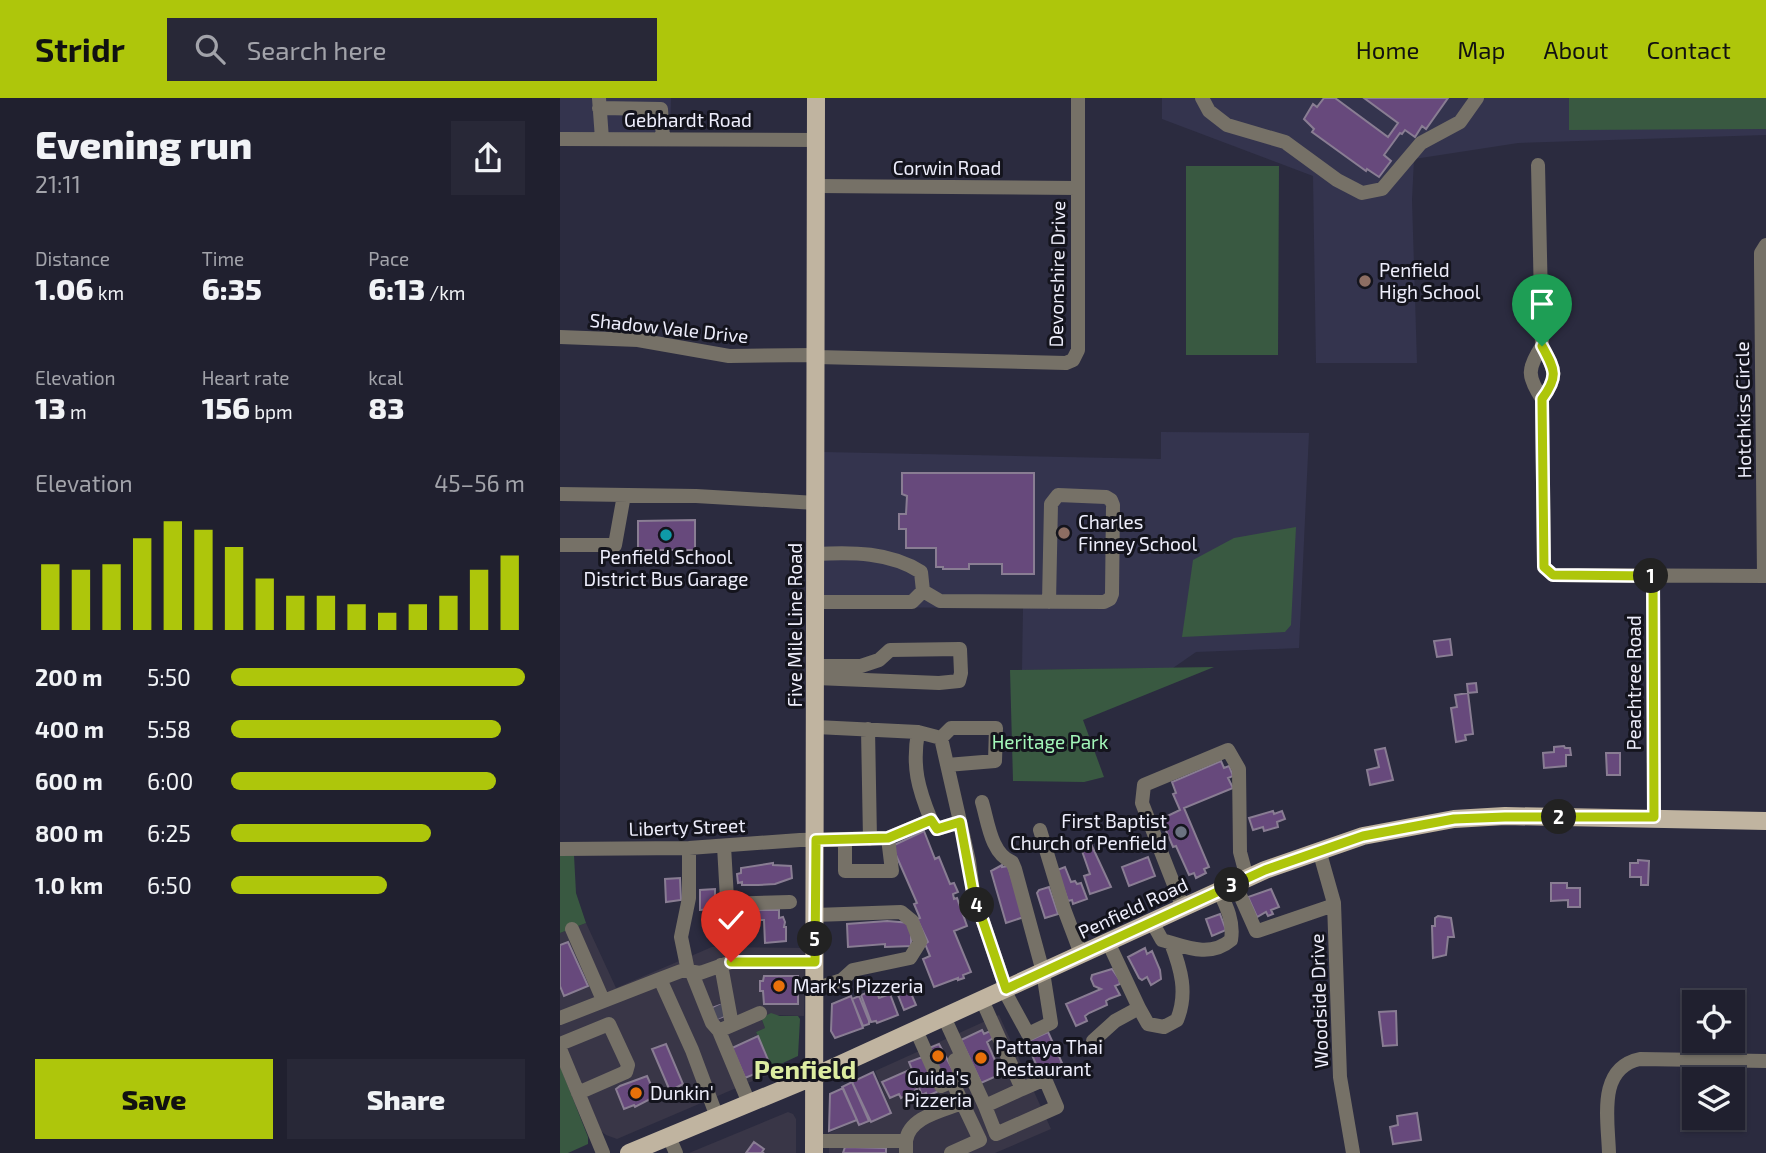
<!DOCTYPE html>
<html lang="en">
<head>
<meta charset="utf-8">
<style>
  body { margin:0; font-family:"Exo 2",sans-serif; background:#282837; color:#f1f3f6; height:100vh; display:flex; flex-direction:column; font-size:26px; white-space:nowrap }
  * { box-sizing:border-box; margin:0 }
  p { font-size:23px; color:#a2a3aa }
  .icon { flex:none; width:38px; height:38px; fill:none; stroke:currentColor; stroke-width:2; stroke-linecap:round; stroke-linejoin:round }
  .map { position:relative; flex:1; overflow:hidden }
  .drawer { display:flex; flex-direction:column; background:#20202f; width:560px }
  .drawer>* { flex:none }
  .tools { position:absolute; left:1122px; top:892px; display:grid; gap:14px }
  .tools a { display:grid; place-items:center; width:63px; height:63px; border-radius:0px; background:#20202f; box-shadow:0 2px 5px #0004,0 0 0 2px #3d3e4b; font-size:35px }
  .pin { position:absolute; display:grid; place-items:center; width:60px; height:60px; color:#fff; margin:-72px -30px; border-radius:50% 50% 50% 0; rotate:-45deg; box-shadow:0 0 7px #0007 }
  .pin .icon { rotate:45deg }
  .km { position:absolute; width:35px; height:35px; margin:-18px; border-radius:50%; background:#222; color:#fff; font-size:19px; line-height:35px; text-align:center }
  .round { display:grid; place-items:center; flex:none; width:74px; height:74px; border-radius:0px; background:#282837 }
  .summary { display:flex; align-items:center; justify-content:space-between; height:119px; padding:0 35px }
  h1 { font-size:38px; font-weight:800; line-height:52px }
  .metrics { display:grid; grid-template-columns:repeat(3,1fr); gap:10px; height:119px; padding:7px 35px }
  .metrics div { display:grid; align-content:center }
  .metrics b { font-size:30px; font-weight:800 }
  .metrics small { font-size:19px; font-weight:400 }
  .metrics p { font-size:19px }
  .chart { height:196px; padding:14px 35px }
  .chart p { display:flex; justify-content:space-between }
  .chart svg { width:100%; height:126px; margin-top:7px; stroke:#aec60b; stroke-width:6 }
  .cta { display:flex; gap:14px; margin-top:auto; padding:14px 35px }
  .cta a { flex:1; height:80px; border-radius:0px; background:#aec60b; color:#111; font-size:28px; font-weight:800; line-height:80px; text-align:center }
  .cta a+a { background:#282837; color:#f1f3f6 }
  ul { padding:0 35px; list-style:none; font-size:23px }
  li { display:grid; grid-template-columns:112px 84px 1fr; align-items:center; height:52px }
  li i { height:18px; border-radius:9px; background:#aec60b }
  header { display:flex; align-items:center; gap:42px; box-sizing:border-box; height:98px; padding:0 35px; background:#aec60b; color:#111 }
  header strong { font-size:33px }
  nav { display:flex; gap:38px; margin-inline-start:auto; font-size:24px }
  .search { width:490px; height:63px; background:#282837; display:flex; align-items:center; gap:18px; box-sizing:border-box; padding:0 24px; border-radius:0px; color:#a2a3aa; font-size:26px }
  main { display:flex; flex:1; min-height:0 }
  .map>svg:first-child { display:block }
  .commercial { fill:#393647 }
  .built { fill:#34344e }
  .green { fill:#395941 }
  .building { fill:#67497c; stroke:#897d93; stroke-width:2 }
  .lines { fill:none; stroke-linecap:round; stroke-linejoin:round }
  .minor-tunnel { stroke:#48485b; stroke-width:14; stroke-dasharray:14 7; stroke-linecap:butt }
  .minor { stroke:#767167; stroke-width:14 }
  .major { stroke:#c0b4a0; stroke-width:18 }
  .route-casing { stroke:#fff; stroke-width:14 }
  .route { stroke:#aec60b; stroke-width:9 }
  .education-dot { fill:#8d6e63; stroke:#14141d; stroke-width:2.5 }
  .culture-dot { fill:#0f9aa8; stroke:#14141d; stroke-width:2.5 }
  .worship-dot { fill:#6b7280; stroke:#14141d; stroke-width:2.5 }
  .food-dot { fill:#e8710a; stroke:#14141d; stroke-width:2.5 }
  .labels { text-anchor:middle; stroke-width:6; stroke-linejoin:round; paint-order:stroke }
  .street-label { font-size:19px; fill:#eeeefc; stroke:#14141d }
  .poi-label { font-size:19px; fill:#eeeefc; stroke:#14141d; text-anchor:start }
  .park-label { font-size:19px; fill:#a3f7b9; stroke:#14141d }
  .district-label { font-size:26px; font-weight:bold; fill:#ddeda1; stroke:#14141d }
</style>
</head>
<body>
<header>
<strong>Stridr</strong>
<div class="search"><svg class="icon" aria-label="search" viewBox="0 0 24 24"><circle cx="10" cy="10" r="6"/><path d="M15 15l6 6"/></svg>Search here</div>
<nav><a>Home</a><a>Map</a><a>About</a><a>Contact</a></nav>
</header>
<main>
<section class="drawer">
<div class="summary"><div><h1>Evening run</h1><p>21:11</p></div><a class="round"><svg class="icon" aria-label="share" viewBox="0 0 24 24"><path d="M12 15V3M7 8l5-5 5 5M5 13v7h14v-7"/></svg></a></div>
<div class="metrics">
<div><p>Distance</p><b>1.06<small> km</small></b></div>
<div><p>Time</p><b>6:35</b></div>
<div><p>Pace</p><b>6:13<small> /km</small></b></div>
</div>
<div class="metrics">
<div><p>Elevation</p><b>13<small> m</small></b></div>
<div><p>Heart rate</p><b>156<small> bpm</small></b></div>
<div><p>kcal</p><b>83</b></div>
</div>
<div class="chart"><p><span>Elevation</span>45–56 m</p>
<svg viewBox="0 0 160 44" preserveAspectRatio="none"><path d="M5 44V21M15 44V23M25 44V21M35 44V12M45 44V6M55 44V9M65 44V15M75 44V26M85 44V32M95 44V32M105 44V35M115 44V38M125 44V35M135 44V32M145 44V23M155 44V18"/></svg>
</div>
<ul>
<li><b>200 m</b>5:50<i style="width:100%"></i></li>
<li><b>400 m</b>5:58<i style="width:92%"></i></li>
<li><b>600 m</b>6:00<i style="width:90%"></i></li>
<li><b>800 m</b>6:25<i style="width:68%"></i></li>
<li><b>1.0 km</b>6:50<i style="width:53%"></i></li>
</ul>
<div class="cta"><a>Save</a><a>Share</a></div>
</section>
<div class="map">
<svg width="1206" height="1055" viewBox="0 0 1206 1055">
  <rect width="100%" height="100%" fill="#2b2b3f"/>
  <path class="commercial" d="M26 825 56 890 152 849 245 850 244 918 215 917 202 922 205 930 196 934 215 977 202 979 57 1041 46 1037 41 1033 29 1003 15 1008 0 968V835Z
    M439 917 491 1031 435 1055H269V1035L296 1023 299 1028 332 1015 315 973Z
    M228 1014 233 1016 236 1021V1055H129Z"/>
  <path class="built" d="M0 0H111L110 35H0Z
    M602 0H1206V37L958 45 854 61 852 102 857 265H756L753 78 602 21Z
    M601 334 749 335 739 550 636 554 613 570 462 572 463 510 263 509V354L601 361Z"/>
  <path class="green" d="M1009 0H1206V31L1009 32Z
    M626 68H719L718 257H626Z
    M736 429 731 527 725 534 622 539 633 462 674 440Z
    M654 569 523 622 544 679 524 684 453 683 450 572Z
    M0 757H14L16 795 26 825 0 835Z
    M211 915 220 918H238L240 921 238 958 212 970 196 934 205 930 202 922 203 919Z
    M0 968 28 1039V1046L8 1055H0Z"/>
  <path class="building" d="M764 0H775L828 39 838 25 804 0H888L866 31 862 28 855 39 845 32 842 36 840 35 824 57 831 63 819 79 807 71 806 73 752 34 754 31 744 21 753 6 757 9Z
    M342 375H474V476H442V466H409V471H383V469H376V450H346V431H339V416H346L347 398 342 396Z
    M135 422V452H78V423Z
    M890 541 892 557 877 559 874 543Z
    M916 585 917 594 908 595 907 586Z
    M908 595 913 636 905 637 906 642 896 644 891 610 897 609 895 597Z
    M1004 648 1005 650H1010L1011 657H1006V668L984 670 983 655 994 654V649Z
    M825 650 833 682 810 687 807 672 819 669 815 652Z
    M1046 655H1060V677H1047Z
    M661 663 664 670 669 668 673 678 668 680 673 690 624 710 649 769 644 771 646 775 636 780 634 775 629 777 616 748 613 749 601 721 620 712 613 696 616 695 612 684Z
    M713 713 714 716 722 713 725 721 717 724 718 729 704 733 703 729 693 732 689 720Z
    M364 733 375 761 379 759 390 786 394 785 398 794 393 796 394 801 397 800 407 828 394 833 411 874 403 877 404 880 398 882V880L374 889 363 861 370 858 365 846 368 844 357 821 360 820 354 806 357 805 332 748Z
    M531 746 551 789 530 796 524 778 530 776 521 750Z
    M588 759 595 778 569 788 562 769Z
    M1078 762 1089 763 1088 787H1081V779H1070V765H1078Z
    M213 765V767L231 768 232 780 215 786 198 787H182V784L178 785 177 776 181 775V770Z
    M442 767V769L448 768 464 819 446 825 431 773Z
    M505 769 511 784 515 783 517 786 521 785 527 801 513 806 512 802 508 803 497 772Z
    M120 780 121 802 106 804 105 781Z
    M991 785H1007V790H1020V809H1008V802L991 803Z
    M489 789 498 816 485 820 477 795 479 792Z
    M155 791V811L140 812V792Z
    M711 791 719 809 711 812 713 816 708 818 706 814 697 819 688 799Z
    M195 812H219V820L223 819 225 824 224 829H226V843L205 845 204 822H195Z
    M660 816 666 832 652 838 646 821Z
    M878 818 891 820 894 839H888L886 857 873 860 872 828H875V820Z
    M327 823 351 825V848L325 849V846L288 849 287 826Z
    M8 844 28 888 4 898 0 888V847Z
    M585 850 587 856 592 853 600 872 601 881 591 887 587 879 582 882 579 880 568 859Z
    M552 871 559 881 560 886 555 888 560 897 549 901 546 903 547 907 529 915 525 918 527 923 516 928 506 906 541 891 534 888 531 881 532 877Z
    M204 878H238V906H204L203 893H200V883H203Z
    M316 891 319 900 330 896 338 917 317 925 316 923 311 924 301 897Z
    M350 893 356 907 344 912 338 897Z
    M291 898 303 930 275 940 271 933 272 906Z
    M299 898 309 923V926L303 928 292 901Z
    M160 907 165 918 154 922 149 911Z
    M836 913 837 947 823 948 819 914Z
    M422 932 424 936 430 933 433 940 427 944 441 976 421 985 401 942Z
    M488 934 502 965 480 975 466 944Z
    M198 938 211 969 185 980 172 950Z
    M106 946 123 986 110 993 92 951Z
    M379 946 394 974 382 979 369 950Z
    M365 958 379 993 367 998 366 995 362 997 349 964Z
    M349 972 357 991 341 1000 339 996 330 1000 322 984Z
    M313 974 331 1015 311 1024 292 984Z
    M87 978 96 998 75 1009 74 1007 64 1011 56 991 60 988Z
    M292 984 309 1023 299 1027 282 989Z
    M283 990 297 1022 269 1033 270 996Z
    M857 1015 861 1042 833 1046 830 1029 838 1027 837 1018Z
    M194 1044 204 1051 202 1054 204 1055H186Z
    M285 1049 326 1050V1055H283Z"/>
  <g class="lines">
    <path class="minor-tunnel" d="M155 909 160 920"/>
    <path class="minor" d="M39 0 42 41
      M642 0 649 13 667 27 725 44 777 82 802 95 822 91 861 45 900 24 917 0
      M39 10 101 11 103 41
      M0 41 256 42
      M978 67 982 248C995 272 999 278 982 301L984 469 993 477 1206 478
      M256 88 517 90
      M0 239 78 242 169 258 256 257
      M256 259 506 265 513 262 518 252V0
      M982 301C967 278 967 271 982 248
      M0 396 136 398 256 405
      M0 447H55L64 397
      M256 456C292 454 330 454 361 474L363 493 352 504H256
      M1093 478 1094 719
      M1204 478 1201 165V155L1206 147
      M363 493 380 503 544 504 550 501 552 496 553 407 551 402 546 399 498 397 491 406 489 504
      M256 580 379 585 399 583 401 575 400 551 330 552 319 562 301 568H256
      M256 629 358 634 381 640 409 763 413 794 446 891
      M308 631 310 741
      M358 634C352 669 358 690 371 722
      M381 640 391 630H436L435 663 387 667
      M422 704C428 724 431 756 452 764L455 771 483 874 491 925 468 936 444 892
      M480 732 504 811 521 856
      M285 741V773H332L328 740
      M0 751 129 750 240 742 328 740 371 722 377 731 400 724
      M759 752 774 805 780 979 793 1055
      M675 786 696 833H698L774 807
      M164 806 230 804
      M623 810 582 705 584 687 668 652 679 671 680 754 687 780
      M592 824 602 842C626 849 650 860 671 842 674 824 667 809 659 793
      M12 831 43 902
      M162 841V812L167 801 164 748
      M161 867 172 927
      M128 873 140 875 171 864H255
      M132 875 152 925 159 933 189 1005
      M100 881 121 873H128L121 839 129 800V750
      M255 891 282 882 293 872 350 860 360 844 352 823 341 814 255 817
      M579 910 588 926 604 929 617 922C628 895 621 871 611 845
      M384 919 425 1008 462 991 422 902
      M0 920 100 881 132 952 157 1019
      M163 931 200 915
      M356 932 381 988 402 979 395 962
      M533 943 555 923 579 910 548 844
      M0 946 49 926 68 967 66 974 18 995
      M0 951 43 1055
      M425 1008 436 1036 497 1009 485 981 462 991
      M109 1039 116 1055
      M254 1043H346V1055
      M346 1043C349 1019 382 1013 402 1005
      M391 1055 420 1042 392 983
      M1049 1055C1048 1021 1037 970 1080 961L1206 963"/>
    <path class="major" d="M69 1055 255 978 705 772 803 738 894 721 945 718 1206 723
      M254 1055 256 0"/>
  </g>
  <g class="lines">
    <g class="route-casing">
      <path id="route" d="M171 864H255L256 742 328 740 371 722 377 731 400 724 413 794 446 891 705 772 803 738 894 721 945 719H1094L1093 478 993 477 984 469 982 301C999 278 995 272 982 248"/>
    </g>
    <use href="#route" class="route"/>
  </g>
  <g class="education-dot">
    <circle cx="805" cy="183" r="7"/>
    <circle cx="504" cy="435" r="7"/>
  </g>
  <circle class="culture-dot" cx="106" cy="437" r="7"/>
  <circle class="worship-dot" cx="621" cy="734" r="7"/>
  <g class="food-dot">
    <circle cx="219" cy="888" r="7"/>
    <circle cx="378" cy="958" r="7"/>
    <circle cx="421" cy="960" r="7"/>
    <circle cx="76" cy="995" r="7"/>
  </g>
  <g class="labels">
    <g class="street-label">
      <text x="128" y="29">Gebhardt Road</text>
      <text x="387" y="77">Corwin Road</text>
      <text transform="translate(497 176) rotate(-89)" y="7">Devonshire Drive</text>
      <text transform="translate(109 230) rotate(6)" y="7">Shadow Vale Drive</text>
      <text transform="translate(1183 312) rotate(-91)" y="7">Hotchkiss Circle</text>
      <text transform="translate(235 527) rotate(-90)" y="7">Five Mile Line Road</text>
      <text transform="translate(1074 585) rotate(-90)" y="7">Peachtree Road</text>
      <text transform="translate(127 729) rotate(-2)" y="7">Liberty Street</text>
      <text transform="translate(573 810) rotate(-25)" y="7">Penfield Road</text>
      <text transform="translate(759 903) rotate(-92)" y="7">Woodside Drive</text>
    </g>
    <g class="poi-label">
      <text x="819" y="179">Penfield<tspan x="819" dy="22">High School</tspan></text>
      <text x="518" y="431">Charles<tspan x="518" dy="22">Finney School</tspan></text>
      <text x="106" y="466" text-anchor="middle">Penfield School<tspan x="106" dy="22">District Bus Garage</tspan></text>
      <text x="607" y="730" text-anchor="end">First Baptist<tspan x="607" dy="22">Church of Penfield</tspan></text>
      <text x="233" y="895">Mark's Pizzeria</text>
      <text x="435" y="956">Pattaya Thai<tspan x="435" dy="22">Restaurant</tspan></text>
      <text x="378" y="987" text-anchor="middle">Guida's<tspan x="378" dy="22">Pizzeria</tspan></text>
      <text x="90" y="1002">Dunkin'</text>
    </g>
    <g class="park-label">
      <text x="490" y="651">Heritage Park</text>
    </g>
    <g class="district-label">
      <text x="245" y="981">Penfield</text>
    </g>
  </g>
</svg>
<div class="tools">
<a><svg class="icon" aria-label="locate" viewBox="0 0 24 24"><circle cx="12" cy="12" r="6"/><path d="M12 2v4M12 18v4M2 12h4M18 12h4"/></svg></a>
<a><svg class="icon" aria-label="layers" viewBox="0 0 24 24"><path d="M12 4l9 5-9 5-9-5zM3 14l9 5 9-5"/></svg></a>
</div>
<div class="pin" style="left:982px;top:248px;background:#1e9e55"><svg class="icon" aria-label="arrive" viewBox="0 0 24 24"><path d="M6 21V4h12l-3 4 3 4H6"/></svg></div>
<div class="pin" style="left:171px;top:864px;background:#d93025"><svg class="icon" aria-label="check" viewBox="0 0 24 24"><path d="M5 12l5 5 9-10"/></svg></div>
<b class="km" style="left:1091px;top:478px">1</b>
<b class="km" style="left:999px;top:719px">2</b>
<b class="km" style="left:672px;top:787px">3</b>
<b class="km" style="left:417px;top:807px">4</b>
<b class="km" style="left:255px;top:841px">5</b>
</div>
</main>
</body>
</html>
